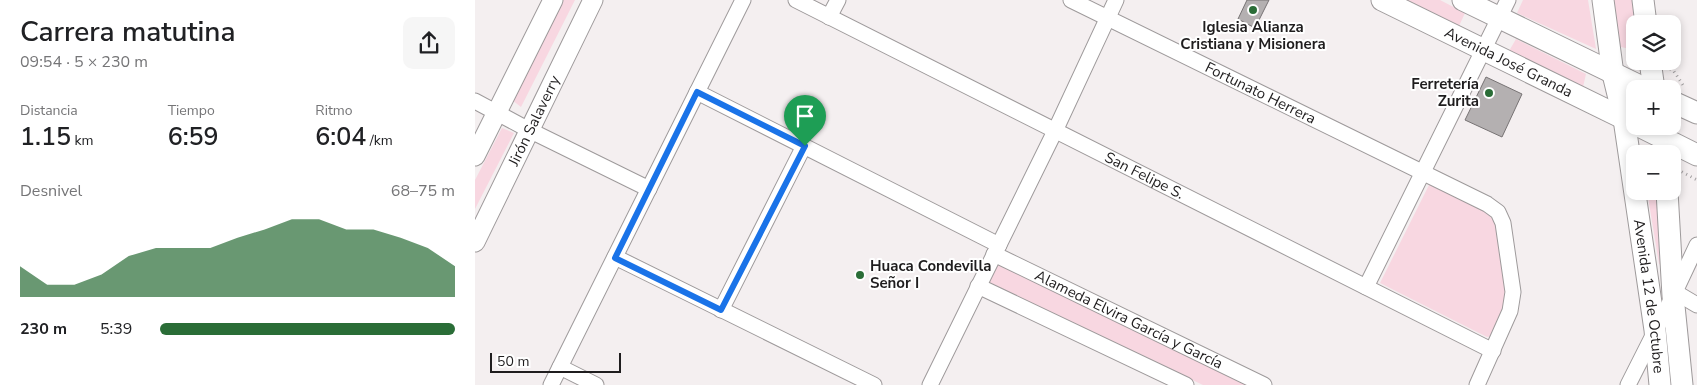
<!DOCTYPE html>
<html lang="es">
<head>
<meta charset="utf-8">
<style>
  body { margin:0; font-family:"Nunito Sans",sans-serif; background:#f6f6f6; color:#202124; height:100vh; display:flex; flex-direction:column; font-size:19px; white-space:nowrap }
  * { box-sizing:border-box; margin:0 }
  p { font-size:16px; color:#757577 }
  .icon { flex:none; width:28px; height:28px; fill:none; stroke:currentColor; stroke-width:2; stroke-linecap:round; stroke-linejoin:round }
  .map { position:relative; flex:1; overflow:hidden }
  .details { display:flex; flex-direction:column; background:#fff; width:475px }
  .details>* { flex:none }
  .fabs { position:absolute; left:1151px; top:15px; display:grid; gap:10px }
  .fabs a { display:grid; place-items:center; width:55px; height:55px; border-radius:10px; background:#fff; box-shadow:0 2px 8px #0003; font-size:25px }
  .scale { position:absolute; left:15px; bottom:12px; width:131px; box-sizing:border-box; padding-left:5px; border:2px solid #1f1d1e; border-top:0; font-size:14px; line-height:18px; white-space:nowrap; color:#1f1d1e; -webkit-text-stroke:4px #fff; paint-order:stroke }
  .pin { position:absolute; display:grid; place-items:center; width:42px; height:42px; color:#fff; margin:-51px -21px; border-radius:50% 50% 50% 0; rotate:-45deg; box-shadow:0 0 5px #0007 }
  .pin .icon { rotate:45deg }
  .round { display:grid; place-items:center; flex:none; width:52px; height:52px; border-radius:10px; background:#f6f6f6 }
  .overview { display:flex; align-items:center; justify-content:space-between; height:85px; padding:0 20px }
  h1 { font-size:28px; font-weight:600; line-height:38px }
  .figures { display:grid; grid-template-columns:repeat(3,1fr); gap:8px; height:85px; padding:5px 20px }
  .figures div { display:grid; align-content:center }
  .figures b { font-size:25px; font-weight:600 }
  .figures small { font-size:14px; font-weight:400 }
  .figures p { font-size:14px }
  .chart { height:140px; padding:10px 20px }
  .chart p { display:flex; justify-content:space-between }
  .chart svg { width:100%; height:90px; margin-top:5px; fill:#2a6d37; opacity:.7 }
  ul { padding:0 20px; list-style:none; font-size:16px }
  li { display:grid; grid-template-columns:80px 60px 1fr; align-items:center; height:38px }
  li i { height:12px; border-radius:6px; background:#2a6d37 }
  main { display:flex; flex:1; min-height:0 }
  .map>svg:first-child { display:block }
  .green { fill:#f8d7e1 }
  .building { fill:#b4b0b1; stroke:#777374 }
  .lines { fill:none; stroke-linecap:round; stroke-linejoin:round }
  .minor-casing { stroke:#9e9a9b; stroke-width:17 }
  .tertiary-casing { stroke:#9e9a9b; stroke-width:21 }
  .secondary-casing { stroke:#9e9a9b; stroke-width:23 }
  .path { stroke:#a29fa0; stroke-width:3; stroke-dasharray:1 4; stroke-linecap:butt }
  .minor { stroke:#fff; stroke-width:15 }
  .tertiary { stroke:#fff; stroke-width:19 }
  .secondary { stroke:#fff; stroke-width:21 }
  .route-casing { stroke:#fff; stroke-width:10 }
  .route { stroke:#1a73e8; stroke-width:6 }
  .poi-dot { fill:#2a6d37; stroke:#fff; stroke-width:2 }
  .labels { text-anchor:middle; stroke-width:4; stroke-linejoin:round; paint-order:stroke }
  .poi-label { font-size:15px; font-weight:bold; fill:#1f1d1e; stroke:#fff }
  .street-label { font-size:15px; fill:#1f1d1e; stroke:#fff }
</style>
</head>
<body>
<main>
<section class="details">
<div class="overview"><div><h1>Carrera matutina</h1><p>09:54 · 5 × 230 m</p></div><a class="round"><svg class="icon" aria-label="share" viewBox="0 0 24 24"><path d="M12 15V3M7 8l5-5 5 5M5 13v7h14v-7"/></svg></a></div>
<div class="figures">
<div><p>Distancia</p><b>1.15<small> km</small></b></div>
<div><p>Tiempo</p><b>6:59</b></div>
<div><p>Ritmo</p><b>6:04<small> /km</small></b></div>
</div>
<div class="chart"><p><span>Desnivel</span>68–75 m</p>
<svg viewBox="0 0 160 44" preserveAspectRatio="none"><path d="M0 44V29L10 38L20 38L30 33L40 24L50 20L60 20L70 20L80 15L90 11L100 6L110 6L120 11L130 11L140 15L150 20L160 29V44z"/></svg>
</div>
<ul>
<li><b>230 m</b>5:39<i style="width:100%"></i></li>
</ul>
</section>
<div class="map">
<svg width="1222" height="385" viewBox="0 0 1222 385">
  <rect width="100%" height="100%" fill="#f4eff0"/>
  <path class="green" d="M87 0H100L46 107 37 100Z
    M932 0H965L990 13 984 26Z
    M1048 0H1113L1121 49 1042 13Z
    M1135 0H1159L1162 24H1160V50L1141 46Z
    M1041 39 1111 74 1108 87 1034 51Z
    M27 128 39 133 0 209V180Z
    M955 183 1011 210 1023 227 1031 286V303L1019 336 1012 337 905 283Z
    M1172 191H1184L1189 267 1184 264Z
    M521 263 774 385H728L510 282Z"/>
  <path class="building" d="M772 0H794L780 28 763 19Z
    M1011 77 1047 94 1027 137 990 120Z"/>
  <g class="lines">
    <g class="minor-casing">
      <g id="minor">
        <path id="s1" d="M321 0 1018 351"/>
        <path id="s2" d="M596 0 1012 204 1023 212 1028 223 1038 292 1035 311 1002 385"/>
        <path d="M354 17 363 0"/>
        <path d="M222 92 524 245"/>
        <path d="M0 101 54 130 174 189"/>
        <path id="s3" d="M519 254 789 385"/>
        <path d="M140 257 399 385"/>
        <path d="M503 286 711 385"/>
        <path d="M891 287 1033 0"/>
        <path d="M1200 292 1222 305"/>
        <path d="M246 310 329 146"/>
        <path d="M85 367 121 385"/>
        <path d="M76 385 268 0"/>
        <path d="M455 385 580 131 641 0"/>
        <path d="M1153 385 1198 296 1222 245"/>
      </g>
    </g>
    <g class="tertiary-casing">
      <g id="tertiary">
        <path d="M0 156 78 0"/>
        <path id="s4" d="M0 242 118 0"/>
      </g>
    </g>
    <g class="secondary-casing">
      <g id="secondary">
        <path id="s5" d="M907 0 1158 123"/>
        <path d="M988 0 1171 89"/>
        <path id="s6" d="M1128 0 1138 74 1149 119 1180 330 1185 385"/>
        <path d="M1168 0 1171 24"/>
        <path d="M1175 61 1179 89"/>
        <path d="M1198 102 1222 113"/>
        <path d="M1164 126 1222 155"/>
        <path d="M1192 191 1198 296 1207 385"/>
      </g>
    </g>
    <path class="path" d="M1195 69 1198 70 1208 85
      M1198 167 1222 180"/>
    <use href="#minor" class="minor"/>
    <use href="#tertiary" class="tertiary"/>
    <use href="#secondary" class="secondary"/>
  </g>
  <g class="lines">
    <g class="route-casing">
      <path id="route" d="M222 92 330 146 246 310 140 258Z"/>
    </g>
    <use href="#route" class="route"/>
  </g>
  <g class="poi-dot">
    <circle cx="778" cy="10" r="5"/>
    <circle cx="1014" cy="93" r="5"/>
    <circle cx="385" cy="275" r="5"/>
  </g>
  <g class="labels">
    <g class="poi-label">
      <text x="778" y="32">Iglesia Alianza<tspan x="778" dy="17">Cristiana y Misionera</tspan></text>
      <text x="1004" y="89" text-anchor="end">Ferretería<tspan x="1004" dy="17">Zurita</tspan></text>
      <text x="395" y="271" text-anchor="start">Huaca Condevilla<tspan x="395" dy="17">Señor I</tspan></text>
    </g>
    <g class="street-label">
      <text dy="5" stroke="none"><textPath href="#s5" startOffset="141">Avenida José Granda</textPath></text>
      <text dy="5" stroke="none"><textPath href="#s2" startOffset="211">Fortunato Herrera</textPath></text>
      <text dy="5" stroke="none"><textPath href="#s4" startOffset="135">Jirón Salaverry</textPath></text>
      <text dy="5" stroke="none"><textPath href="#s1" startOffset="390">San Felipe S.</textPath></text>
      <text dy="5" stroke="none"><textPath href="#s6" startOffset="300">Avenida 12 de Octubre</textPath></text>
      <text dy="5" stroke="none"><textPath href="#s3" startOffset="150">Alameda Elvira García y García</textPath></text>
    </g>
  </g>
</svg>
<div class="fabs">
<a><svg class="icon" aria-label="layers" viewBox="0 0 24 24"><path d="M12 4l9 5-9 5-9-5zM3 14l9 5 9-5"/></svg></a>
<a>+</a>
<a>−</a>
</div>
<div class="scale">50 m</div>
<div class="pin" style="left:330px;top:146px;background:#1e9e55"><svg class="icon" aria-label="arrive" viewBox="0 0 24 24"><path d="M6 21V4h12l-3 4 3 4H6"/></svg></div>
</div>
</main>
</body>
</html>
